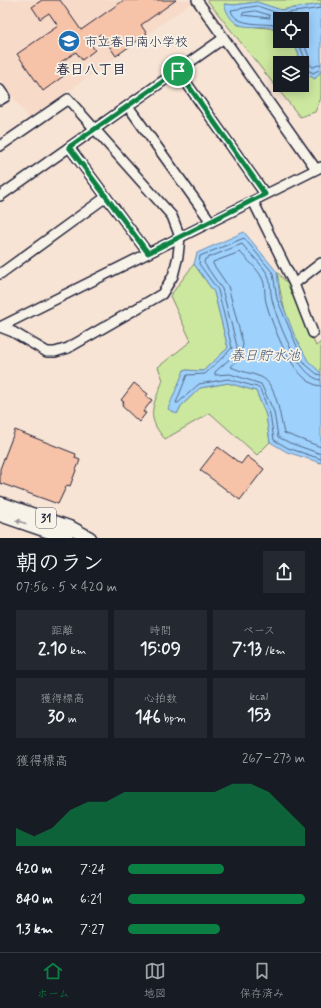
<!DOCTYPE html>
<html lang="ja">
<head>
<meta charset="utf-8">
<style>
  body { margin:0; font-family:Mynerve,"Klee One",sans-serif; background:#242831; color:#f1f3f6; height:100vh; display:flex; flex-direction:column; font-size:15px; white-space:nowrap }
  * { box-sizing:border-box; margin:0 }
  p { font-size:13px; color:#9ea1a6 }
  .icon { flex:none; width:22px; height:22px; fill:none; stroke:currentColor; stroke-width:2; stroke-linecap:round; stroke-linejoin:round }
  .map { position:relative; height:538px; overflow:hidden }
  .panel { display:flex; flex-direction:column; background:#171b24; flex:1 }
  .panel>* { flex:none }
  .tools { position:absolute; left:273px; top:12px; display:grid; gap:8px }
  .tools a { display:grid; place-items:center; width:36px; height:36px; border-radius:0px; background:#171b24; box-shadow:0 2px 10px #0003; font-size:20px }
  .pin { position:absolute; display:grid; place-items:center; width:34px; height:34px; color:#fff; margin:-17px; border:2px solid #fff; border-radius:50%; box-shadow:0 1px 4px #0007 }
  .round { display:grid; place-items:center; flex:none; width:42px; height:42px; border-radius:0px; background:#242831 }
  .headline { display:flex; align-items:center; justify-content:space-between; height:68px; padding:0 16px }
  h1 { font-size:22px; font-weight:700; line-height:30px }
  .figures { display:grid; grid-template-columns:repeat(3,1fr); gap:6px; height:68px; padding:4px 16px }
  .figures div { display:grid; align-content:center; border-radius:0px; background:#242831; text-align:center }
  .figures b { font-size:17px; font-weight:700 }
  .figures small { font-size:11px; font-weight:400 }
  .figures p { font-size:11px }
  .chart { height:112px; padding:8px 16px }
  .chart p { display:flex; justify-content:space-between }
  .chart svg { width:100%; height:72px; margin-top:4px; fill:#0b8043; opacity:.7 }
  ul { padding:0 16px; list-style:none; font-size:13px }
  li { display:grid; grid-template-columns:64px 48px 1fr; align-items:center; height:30px }
  li i { height:10px; border-radius:5px; background:#0b8043 }
  .tabs { display:flex; justify-content:space-around; align-items:center; height:56px; border-top:1px solid #363941; background:#171b24; font-size:11px; color:#9ea1a6 }
  .tabs a { display:grid; justify-items:center; gap:2px }
  .tabs .active { color:#0b8043 }
  .map>svg:first-child { display:block }
  .built { fill:#f7dac8 }
  .green { fill:#cce79e; stroke:#77846c }
  .water { fill:#9ed1fc; stroke:#6c8baf }
  .lines { fill:none; stroke-linecap:round; stroke-linejoin:round }
  .shore { stroke:#546888; stroke-width:1 }
  .building { fill:#f6c2a8; stroke:#22223b }
  .minor-casing { stroke:#22223b; stroke-width:12 }
  .major-casing { stroke:#22223b; stroke-width:15 }
  .minor { stroke:#f7f3e8; stroke-width:9 }
  .major { stroke:#f7f3e8; stroke-width:12 }
  .oneway { fill:#97959a }
  .route-casing { stroke:#fff; stroke-width:8 }
  .route { stroke:#0b8043; stroke-width:5 }
  .labels { text-anchor:middle; stroke-width:3.5; stroke-linejoin:round; paint-order:stroke }
  .shield { fill:#f7f3e8; stroke:#62616f; stroke-width:1 }
  .shield-label { font-size:12px; font-weight:bold; fill:#22223b }
  .poi-label { font-size:13px; fill:#22223b; stroke:#f7f3e8; text-anchor:start }
  .neighbourhood-label { font-size:14px; font-weight:bold; fill:#22223b; stroke:#f7f3e8 }
  .water-label { font-size:14px; font-style:italic; fill:#475775; stroke:#f7f3e8 }
</style>
</head>
<body>
<div class="map">
<svg width="321" height="538" viewBox="0 0 321 538">
  <rect width="100%" height="100%" fill="#f7e4d5"/>
  <filter id="ink" filterUnits="userSpaceOnUse"><feTurbulence type="fractalNoise" baseFrequency=".025" numOctaves="2"/><feDisplacementMap in="SourceGraphic" scale="8" xChannelSelector="R" yChannelSelector="G"/><feConvolveMatrix kernelMatrix="1 2 1 2 8 2 1 2 1" color-interpolation-filters="sRGB"/></filter>
  <g filter="url(#ink)">
    <path class="built" d="M0 0H189L191 3 29 119 0 79Z"/>
    <path class="green" d="M207 0H321V4L281 10 257 2 234 5 225 4 238 25 278 29 280 30V41H293L296 46 301 63H280V85H302V71L315 79 321 71V98L315 112 300 117Z
      M194 264 214 292 228 348 203 371 184 370 177 414 181 406 200 388 228 383 256 391 266 415 270 442 257 455 210 413 165 439C144 416 154 405 163 380L158 367 191 341 170 296Z
      M277 272 288 284 316 346 321 342V373C317 369 310 365 307 360 290 334 281 302 277 272Z"/>
    <path class="water" d="M257 2 281 10 321 4V71L315 79 302 71V63L293 41H302V19H280V30C255 20 235 39 224 4L234 5Z
      M244 232 277 272 280 298 294 334 308 361 321 373V463L287 452 270 442 266 415 256 391 228 383 200 388 181 406 177 414 168 409 184 370 203 371 228 348 214 292 194 264 197 253Z"/>
    <g class="lines">
      <path class="shore" d="M256 11 269 15 270 18 242 15 243 13Z
        M280 26C266 22 235 28 231 10L257 6 281 14 321 8
        M302 38 309 57 310 65 313 67 321 64
        M298 41 305 59 304 68 313 73 321 69
        M321 375 317 374 304 363 277 299 273 273 244 238 200 256 199 264 218 290 232 348 205 374 187 375 176 403H178L199 384 228 379 257 387 260 389 270 414 274 440 288 448 321 459
        M321 380C299 379 276 318 272 299 270 292 271 282 268 275 262 264 250 254 242 244L205 259 204 263 222 289 237 346 235 354 215 372V375L230 374 261 384 274 412 278 437 290 443 321 454
        M321 386C294 385 272 325 266 302 264 295 266 285 262 278 258 269 247 260 240 252L213 262V264L228 286 243 344 241 355 231 367C241 372 252 373 261 377 277 384 280 418 284 433L321 447"/>
    </g>
    <path class="building" d="M42 0H60L81 30 124 0H176L141 25 147 34 116 56 101 34 89 42 95 50 82 60 76 52 61 62 69 72 43 91 17 54 58 26 49 13 40 19 32 7Z
      M134 383 148 394 146 396 152 400 143 412 146 413 139 422 122 406 124 402 121 400Z
      M15 430 76 454 75 458 80 460 70 486 67 485 58 504 0 483V469Z
      M218 447 241 464 247 456 264 469 240 500 200 470Z"/>
    <g class="lines">
      <g class="minor-casing">
        <path id="minor" d="M197 0 316 169
          M178 71 265 194
          M0 90 5 97 0 100
          M128 106 211 222
          M0 146 68 99 172 216 180 237 178 256 173 276 162 294 68 348 55 352H47L13 332 0 327
          M69 147 148 253
          M0 196 224 38
          M253 201 294 284 313 333
          M0 274 106 197
          M294 284 321 263
          M0 327 321 167"/>
      </g>
      <g class="major-casing">
        <path id="major" d="M0 503 72 528 90 538
          M0 515 67 538"/>
      </g>
      <use href="#minor" class="minor"/>
      <use href="#major" class="major"/>
    </g>
    <defs><path id="oneway-solid" d="M-6-.8H1V-3.2L6.5 0L1 3.2V.8H-6Z"/></defs>
    <use class="oneway" href="#oneway-solid" transform="translate(21 522) rotate(-163)"/>
  </g>
  <g class="lines" filter="url(#ink)">
    <g class="route-casing">
      <path id="route" d="M178 71 265 194 148 253 69 147Z"/>
    </g>
    <use href="#route" class="route"/>
  </g>
  <defs>
    <g id="school-disc" transform="scale(1.15)"><circle r="9.5" fill="#1f6fb2" stroke="#f7f3e8"/><path d="M0-5L7-2L0 1L-7-2ZM-4 1L0 2.5L4 1V4Q0 6-4 4Z" fill="#fff"/></g>
  </defs>
  <g fill-rule="evenodd">
    <use href="#school-disc" x="69" y="41"/>
  </g>
  <g class="labels">
    <rect class="shield" x="36" y="508" width="20" height="20" rx="3"/>
    <g class="shield-label">
      <text x="46" y="522">31</text>
    </g>
    <g class="poi-label">
      <text x="84" y="46">市立春日南小学校</text>
    </g>
    <g class="neighbourhood-label">
      <text x="91" y="74">春日八丁目</text>
    </g>
    <g class="water-label">
      <text x="265" y="360">春日貯水池</text>
    </g>
  </g>
</svg>
<div class="tools">
<a><svg class="icon" aria-label="locate" viewBox="0 0 24 24"><circle cx="12" cy="12" r="6"/><path d="M12 2v4M12 18v4M2 12h4M18 12h4"/></svg></a>
<a><svg class="icon" aria-label="layers" viewBox="0 0 24 24"><path d="M12 4l9 5-9 5-9-5zM3 14l9 5 9-5"/></svg></a>
</div>
<div class="pin" style="left:178px;top:71px;background:#1e9e55"><svg class="icon" aria-label="arrive" viewBox="0 0 24 24"><path d="M6 21V4h12l-3 4 3 4H6"/></svg></div>
</div>
<section class="panel">
<div class="headline"><div><h1>朝のラン</h1><p>07:56 · 5 × 420 m</p></div><a class="round"><svg class="icon" aria-label="share" viewBox="0 0 24 24"><path d="M12 15V3M7 8l5-5 5 5M5 13v7h14v-7"/></svg></a></div>
<div class="figures">
<div><p>距離</p><b>2.10<small> km</small></b></div>
<div><p>時間</p><b>15:09</b></div>
<div><p>ペース</p><b>7:13<small> /km</small></b></div>
</div>
<div class="figures">
<div><p>獲得標高</p><b>30<small> m</small></b></div>
<div><p>心拍数</p><b>146<small> bpm</small></b></div>
<div><p>kcal</p><b>153</b></div>
</div>
<div class="chart"><p><span>獲得標高</span>267–273 m</p>
<svg viewBox="0 0 160 44" preserveAspectRatio="none"><path d="M0 44V33L10 38L20 33L30 22L40 17L50 17L60 11L70 11L80 11L90 11L100 11L110 11L120 6L130 6L140 11L150 22L160 33V44z"/></svg>
</div>
<ul>
<li><b>420 m</b>7:24<i style="width:54%"></i></li>
<li><b>840 m</b>6:21<i style="width:100%"></i></li>
<li><b>1.3 km</b>7:27<i style="width:52%"></i></li>
</ul>
</section>
<nav class="tabs">
<a class="active"><svg class="icon" aria-label="home" viewBox="0 0 24 24"><path d="M3 11l9-7 9 7M6 9v11h12V9"/></svg>ホーム</a>
<a><svg class="icon" aria-label="map" viewBox="0 0 24 24"><path d="M3 6l6-2 6 2 6-2v14l-6 2-6-2-6 2zM9 4v14M15 6v14"/></svg>地図</a>
<a><svg class="icon" aria-label="saved" viewBox="0 0 24 24"><path d="M7 4h10v16l-5-4-5 4z"/></svg>保存済み</a>
</nav>
</body>
</html>
